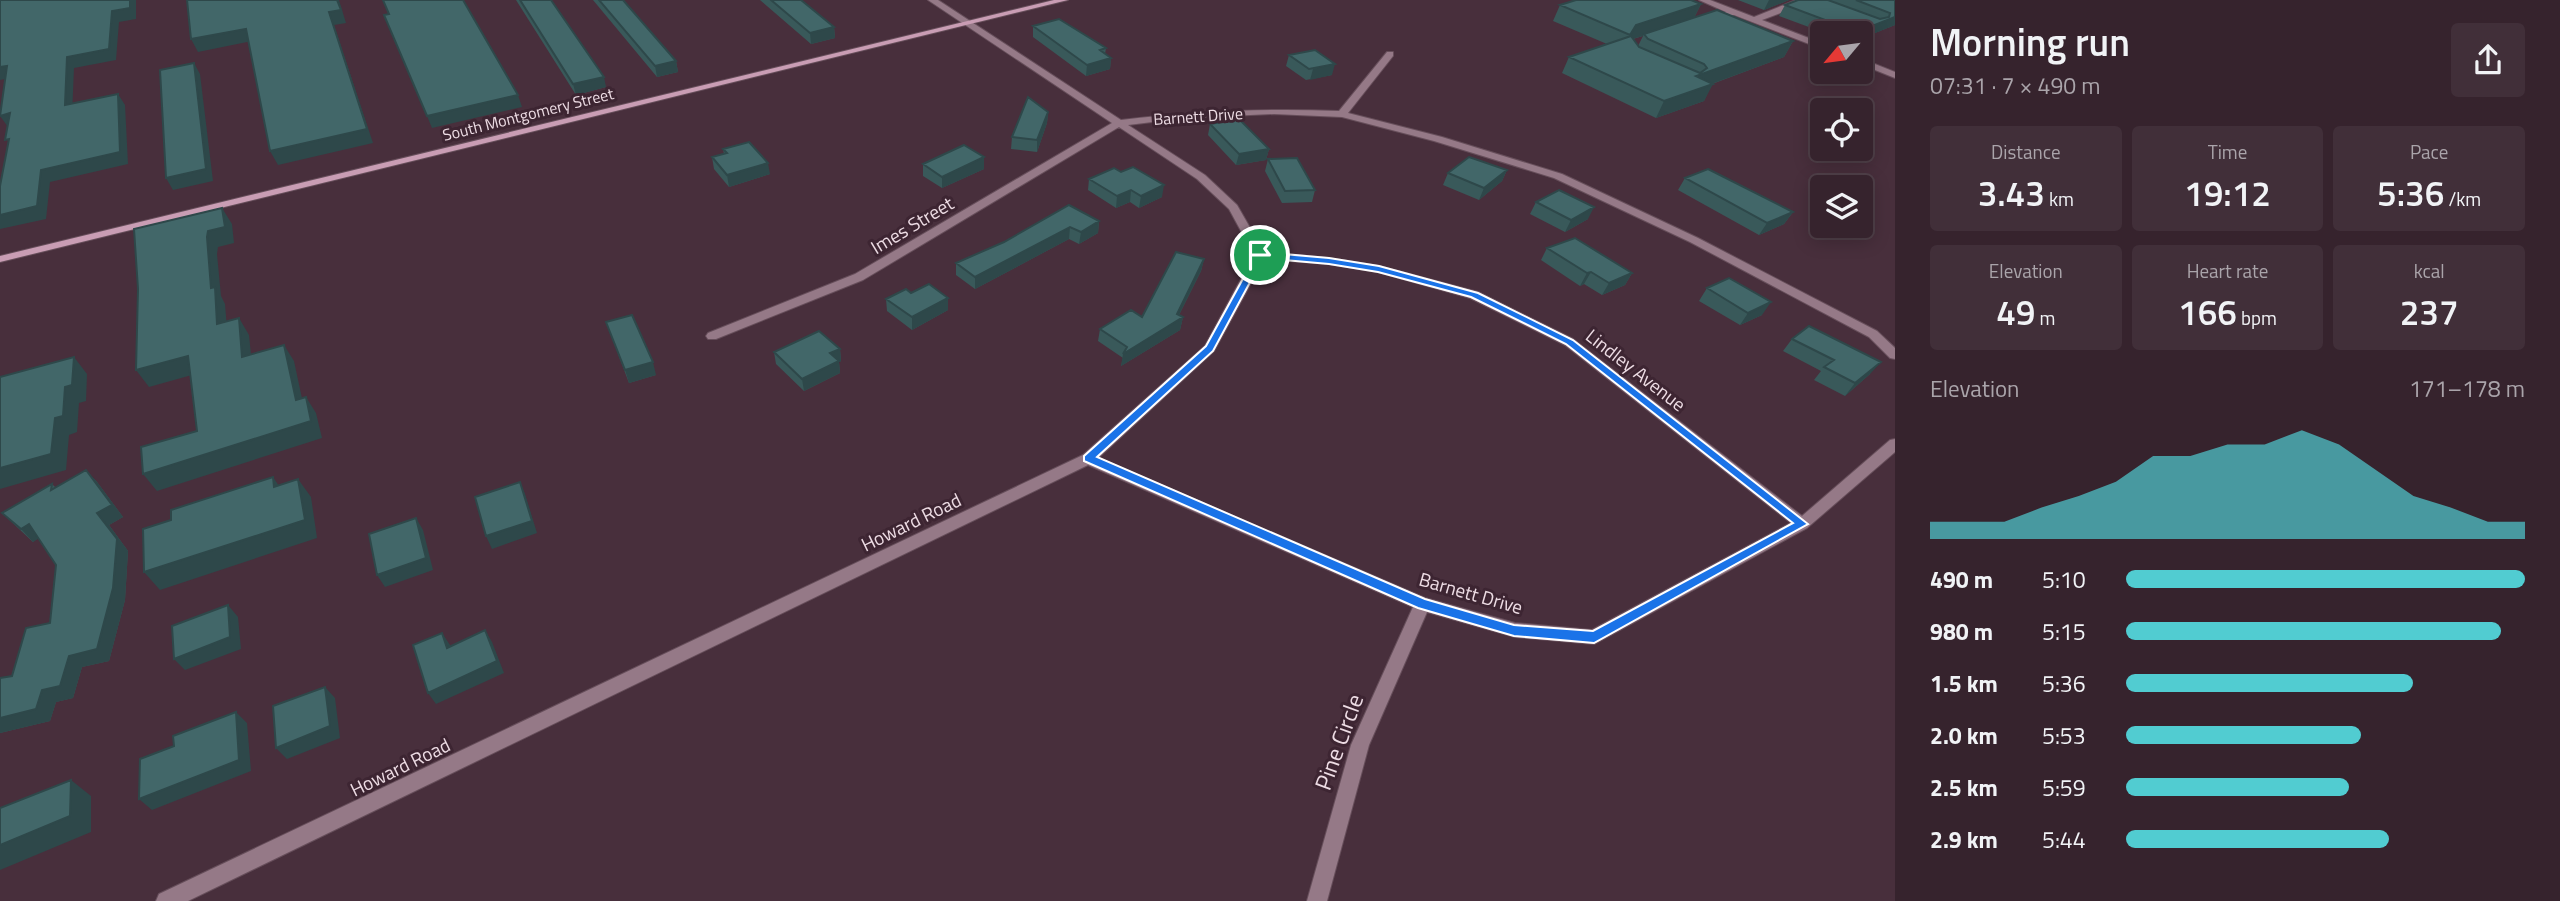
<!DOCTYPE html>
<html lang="en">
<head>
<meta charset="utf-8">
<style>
  body { margin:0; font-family:"Titillium Web",sans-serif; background:#412f39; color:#f1f3f6; height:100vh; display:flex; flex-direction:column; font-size:26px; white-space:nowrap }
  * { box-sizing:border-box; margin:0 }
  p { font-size:23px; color:#aaa4aa }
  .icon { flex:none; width:38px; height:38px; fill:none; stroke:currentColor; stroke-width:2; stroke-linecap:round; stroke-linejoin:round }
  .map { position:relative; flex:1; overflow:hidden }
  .side { display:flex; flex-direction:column; background:#36232d; width:665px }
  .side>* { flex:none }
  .needle { width:46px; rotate:241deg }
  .buttons { position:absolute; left:1810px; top:21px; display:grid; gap:14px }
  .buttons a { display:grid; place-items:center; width:63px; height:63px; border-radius:7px; background:#36232d; box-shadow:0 4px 18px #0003,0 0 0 2px #504049; font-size:35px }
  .pin { position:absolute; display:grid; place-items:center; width:60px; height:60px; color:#fff; margin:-30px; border:4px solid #fff; border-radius:50%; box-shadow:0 2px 7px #0007 }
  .round { display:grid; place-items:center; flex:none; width:74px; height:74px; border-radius:7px; background:#412f39 }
  .headline { display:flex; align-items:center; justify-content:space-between; height:119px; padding:0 35px }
  h1 { font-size:38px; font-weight:600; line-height:52px }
  .stats { display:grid; grid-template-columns:repeat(3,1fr); gap:10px; height:119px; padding:7px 35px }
  .stats div { display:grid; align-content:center; border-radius:7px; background:#412f39; text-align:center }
  .stats b { font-size:35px; font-weight:600 }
  .stats small { font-size:19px; font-weight:400 }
  .stats p { font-size:19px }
  .chart { height:196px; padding:14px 35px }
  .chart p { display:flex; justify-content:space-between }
  .chart svg { width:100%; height:126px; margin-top:7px; fill:#51ccd1; opacity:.7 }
  ul { padding:0 35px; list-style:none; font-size:23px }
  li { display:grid; grid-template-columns:112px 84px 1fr; align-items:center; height:52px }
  li i { height:18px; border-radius:9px; background:#51ccd1 }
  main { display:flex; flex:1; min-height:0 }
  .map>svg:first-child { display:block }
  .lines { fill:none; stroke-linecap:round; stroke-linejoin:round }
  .street-casing { stroke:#664e5a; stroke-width:2 }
  .secondary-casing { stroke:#664e5a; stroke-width:2 }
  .street { fill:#957987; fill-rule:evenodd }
  .secondary { fill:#c99db4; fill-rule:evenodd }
  .wall { fill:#39595a; fill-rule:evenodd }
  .shaded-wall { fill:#2e484a }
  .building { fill:#426769; stroke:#2e484a; stroke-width:2 }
  .route { fill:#1a73e8; stroke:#fff; stroke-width:2; fill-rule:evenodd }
  .labels { text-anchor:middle; stroke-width:6; stroke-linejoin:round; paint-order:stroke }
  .far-street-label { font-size:16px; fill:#eddce4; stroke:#3d2532 }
  .street-label { font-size:19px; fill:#eddce4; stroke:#3d2532 }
  .near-street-label { font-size:23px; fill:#eddce4; stroke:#3d2532 }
</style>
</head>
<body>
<main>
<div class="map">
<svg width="1895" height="901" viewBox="0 0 1895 901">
  <rect width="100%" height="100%" fill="#482f3c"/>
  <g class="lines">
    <g class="street-casing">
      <path id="street" d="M928 0H938L1121 120C1194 111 1266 108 1339 111L1387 52H1393V56L1348 113 1442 137 1562 174 1698 238 1877 331 1895 348V359L1890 358 1869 337 1690 242 1554 178 1434 141 1342 117 1274 114 1185 118 1128 125 1205 175 1237 205 1264 252 1329 258 1379 266 1478 292 1573 339 1802 516 1890 440 1895 439V452L1807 528 1594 644 1515 637 1427 612 1369 745 1327 901H1307L1351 745 1413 607 1088 465 188 901H156L159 894 1083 455 1205 346 1254 255 1229 209 1197 179 1119 127 863 280 716 339H708L706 336 708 333 855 274 1112 123ZM1264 259 1329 264 1378 272 1470 298 1565 345 1791 523 1592 630 1515 623 1425 598 1098 458 1214 351Z
        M1699 0H1710L1754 17 1796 0H1805V4L1762 20 1822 43V49L1734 15 1705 22V18L1726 12Z
        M1860 58 1895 72V78L1860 64Z"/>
    </g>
    <g class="secondary-casing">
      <path id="secondary" d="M1054 0H1068L0 262V256Z"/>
    </g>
    <use href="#street" class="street"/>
    <use href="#secondary" class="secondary"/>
  </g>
  <path class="wall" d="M516 0H551L606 87 576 95Z
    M593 0H623L676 61 678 72 657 77Z
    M760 0H801L834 27 835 38 811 44Z
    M1738 0H1789L1764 10Z
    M1798 0H1895V25L1860 39V33H1825L1779 16 1785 5Z
    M1701 4 1694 18 1793 41 1784 57 1712 84 1704 101 1656 118 1562 73 1569 57 1607 44 1553 21 1560 5ZM1643 36 1638 46 1633 39Z
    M1033 26 1106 48 1105 54 1111 58 1110 69 1086 76 1033 37Z
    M1289 55 1332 75 1306 80 1286 66Z
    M1048 112 1047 123 1037 152 1011 149 1012 137Z
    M1210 124 1269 149 1266 160 1236 165 1208 135Z
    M723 149 770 174 729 187 714 169 712 157 724 154Z
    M1268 159 1315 190 1312 202 1282 203 1265 171Z
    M923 164 984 169 942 188 923 176Z
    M1507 170 1502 181 1479 200 1443 185 1448 173Z
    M1685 178 1793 212 1784 224 1759 235 1678 190Z
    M1089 179 1162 197 1139 208 1130 202 1116 208 1088 190Z
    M1536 202 1588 219 1565 232 1530 214Z
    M1069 205 1099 221 1098 233 1079 244 1069 239 975 289 956 275V263L1004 242Z
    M1547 248 1632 273 1625 285 1602 295 1584 284 1580 286 1541 260Z
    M1204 259 1201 271 1179 315 1183 317 1180 330 1121 366 1123 358 1098 341 1100 329 1142 317Z
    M1707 288 1762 315 1740 325 1699 301Z
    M911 293 948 310 912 330 887 311 886 299Z
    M606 322 656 375 629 383Z
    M1792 339 1870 374 1845 396 1814 380 1821 371 1783 351Z
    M840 349 841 361 839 362 840 373 804 391 776 364 774 352Z
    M86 470 97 482 123 517 109 525 128 551 125 600 109 661 82 667 73 698 56 702 50 721 0 733V678L12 676 50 623 56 565 38 538 33 542 2 513 52 484 56 488Z"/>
  <path class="shaded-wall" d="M130 0H136V19L119 22 116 60 74 68 72 116 65 105 67 57 112 11Z
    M337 0H339L346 23 334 25 373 143 278 165 270 151 329 12Z
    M1769 0H1789L1764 10Z
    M1701 4 1693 20 1644 34 1643 36 1628 40 1636 25Z
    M1895 17V25L1860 39V33H1857Z
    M834 27 835 38 811 44 810 33Z
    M246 29 252 41 198 52 191 39Z
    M1793 41 1784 57 1687 93 1696 76Z
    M1111 58 1110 69 1086 76 1087 65Z
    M676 61 678 72 657 77 655 66Z
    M194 63 200 74 213 181 173 190 166 178Z
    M1335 64 1332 75 1310 80 1313 69Z
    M7 66 15 77 0 80V67Z
    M604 77 606 87 576 95 573 84Z
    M1713 84 1704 101 1656 118 1664 101Z
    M118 94 125 105 128 164 50 182 46 219 0 229V215L41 170Z
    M518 95 522 107 432 128 427 116Z
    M1048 112 1047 123 1037 152V140Z
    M10 113 8 127 0 116Z
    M1269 149 1266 160 1236 165 1239 154Z
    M984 157V169L942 188V177Z
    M768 163 770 174 729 187 727 175Z
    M1507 170 1502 181 1479 200 1484 188Z
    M1164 185 1162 197 1139 208 1141 196Z
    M1131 190 1130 202 1116 208 1117 196Z
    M1594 207 1588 219 1565 232 1571 220Z
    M222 208 232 224 234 243 218 247 217 254 221 296 225 304 228 341 217 324 211 288 207 237 208 231Z
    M1793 212 1784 224 1759 235 1767 223Z
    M1099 221 1098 233 1079 244 1081 232Z
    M1070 227 1069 239 975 289V277Z
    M1204 259 1201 271 1176 321 1183 317 1180 330 1121 366 1123 354 1177 314Z
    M1591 272 1584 284 1580 286 1587 273Z
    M1632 273 1625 285 1602 295 1609 283Z
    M948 298V310L912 330V317Z
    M1771 302 1762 315 1740 325 1748 313Z
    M239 318 249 335 253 374 242 357Z
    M284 345 294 361 306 417 296 400Z
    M840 349 841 361 839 362 840 373 804 391 802 379 830 353Z
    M188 356 199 373 149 387 136 370Z
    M74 357 87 374 86 401 79 403 77 432 69 435 66 470 0 489V468L55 418Z
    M653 362 656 375 629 383 625 370Z
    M1881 362 1870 374 1845 396 1855 383Z
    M306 397 316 413 322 438 157 491 143 474Z
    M86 470 97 482 123 517 109 525 128 551 125 600 109 661 82 667 73 698 56 702 50 721 0 733V718L42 690 97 513Z
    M273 477 285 495 274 487Z
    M298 479 311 497 317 538 160 590 144 572Z
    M520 482 525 494 537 533 492 549 486 536Z
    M416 518 423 530 433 570 385 587 377 575Z
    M29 524 41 537 33 542 21 529Z
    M228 605 238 617 241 649 185 670 174 659Z
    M485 630 492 642 504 673 436 704 428 693Z
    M442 633 450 645 454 659 447 648Z
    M325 687 335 698 340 738 287 759 276 748Z
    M236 712 247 723 251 771 152 810 139 799Z
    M71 780 91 796V832L0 870V845Z"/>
  <path class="building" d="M0 0H130V8L112 11 109 49 67 57 65 105 118 94 120 152 41 170 37 206 0 215V186L9 139 5 140 10 113 0 116 7 66 0 67Z
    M187 0H337L341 10 329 12 367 129 270 151 246 29 191 39Z
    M383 0H463L518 95 427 116 384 15 389 14Z
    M520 0H551L604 77 573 84Z
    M599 0H623L676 61 655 66Z
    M771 0H801L834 27 810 33Z
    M1576 0H1691L1701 4 1636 25 1630 35 1560 5Z
    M1798 0H1828L1880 19 1889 17 1890 13 1856 0H1895V17L1857 32 1785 5Z
    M1717 10 1793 41 1696 76 1713 84 1664 101 1569 57 1631 36 1639 47 1700 73 1707 68 1704 64 1648 39 1644 34Z
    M1059 19 1106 48 1100 50 1111 58 1087 65 1033 26Z
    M1315 50 1335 64 1309 69 1289 55Z
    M194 63 206 169 166 178 160 70Z
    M1028 97 1048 112 1037 140 1012 137Z
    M1239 119 1269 149 1239 154 1210 124Z
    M749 142 768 163 727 175 712 157 727 153 723 149Z
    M964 145 984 157 942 177 923 164Z
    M1469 157 1507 170 1484 188 1448 173Z
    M1297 158 1315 190 1285 191 1268 159Z
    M1133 167 1164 185 1141 196 1131 190 1117 196 1089 179 1114 168 1121 172Z
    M1708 169 1793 212 1767 223 1685 178Z
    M1559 190 1594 207 1571 220 1536 202Z
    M1069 205 1099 221 1081 232 1070 227 975 277 956 263 1004 242Z
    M222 208 225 227 208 231 207 237 211 288 215 287 217 324 239 318 242 357 284 345 296 400 306 397 311 421 143 474 141 447 197 431 188 356 136 370 138 289 134 229Z
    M1575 238 1632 273 1609 283 1591 272 1587 273 1547 248Z
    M1176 252 1204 259 1177 314 1183 317 1123 354 1127 347 1100 329 1131 310 1142 317Z
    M1729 278 1771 302 1748 313 1707 288Z
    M929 284 948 298 912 317 886 299 906 289 911 293Z
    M632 315 653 362 625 370 606 322Z
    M1809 326 1881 362 1855 383 1824 367 1834 360 1792 339Z
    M819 331 840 349 830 353 839 361 802 379 774 352Z
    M74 357 72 385 65 387 63 416 55 418 51 454 0 468V377Z
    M86 470 112 505 97 513 117 539 113 588 97 649 69 656 60 686 42 690 36 709 0 718V678L12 676 26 628 50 623 56 565 29 524 21 529 2 513 52 484 51 490Z
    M273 477 274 487 298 479 305 520 144 572 143 529 171 520V510Z
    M520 482 532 521 486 536 475 497Z
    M416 518 426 558 377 575 369 534Z
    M228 605 230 637 174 659 172 626Z
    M485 630 497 661 428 693 413 645 442 633 447 648Z
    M325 687 330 726 276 748 273 706Z
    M236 712 239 760 139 799 140 759 174 746 173 736Z
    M71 780 70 816 0 845V808Z"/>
  <path class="route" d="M1260 252 1329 258 1379 266 1478 293 1573 340 1808 524 1594 643 1514 636 1418 608 1084 461V456L1206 346 1256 255ZM1263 258 1329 264 1378 272 1471 297 1566 344 1793 523 1593 631 1514 625 1425 599 1097 457 1213 351Z"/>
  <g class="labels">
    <g class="far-street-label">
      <text transform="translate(528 114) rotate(-14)" y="6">South Montgomery Street</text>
      <text transform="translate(1198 116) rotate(-4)" y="6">Barnett Drive</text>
    </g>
    <g class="street-label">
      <text transform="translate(912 225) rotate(-31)" y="7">Imes Street</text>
      <text transform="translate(1636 370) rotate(38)" y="7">Lindley Avenue</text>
      <text transform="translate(911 522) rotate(-26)" y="7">Howard Road</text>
      <text transform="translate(1471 593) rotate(16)" y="7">Barnett Drive</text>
      <text transform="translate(400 767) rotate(-26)" y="7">Howard Road</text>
    </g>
    <g class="near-street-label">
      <text transform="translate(1339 742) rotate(-70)" y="8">Pine Circle</text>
    </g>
  </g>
</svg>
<div class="buttons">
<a><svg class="needle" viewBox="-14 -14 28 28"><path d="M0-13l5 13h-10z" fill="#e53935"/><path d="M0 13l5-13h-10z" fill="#aaa4aa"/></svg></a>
<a><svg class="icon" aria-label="locate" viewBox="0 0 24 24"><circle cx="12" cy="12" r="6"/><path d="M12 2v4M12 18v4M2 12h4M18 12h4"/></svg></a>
<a><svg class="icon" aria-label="layers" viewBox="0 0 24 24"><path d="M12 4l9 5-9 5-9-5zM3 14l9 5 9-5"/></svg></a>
</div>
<div class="pin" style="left:1260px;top:255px;background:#1e9e55"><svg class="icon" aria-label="arrive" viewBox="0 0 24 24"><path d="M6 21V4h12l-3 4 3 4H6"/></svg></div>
</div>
<section class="side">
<div class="headline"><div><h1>Morning run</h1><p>07:31 · 7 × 490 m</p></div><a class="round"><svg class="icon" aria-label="share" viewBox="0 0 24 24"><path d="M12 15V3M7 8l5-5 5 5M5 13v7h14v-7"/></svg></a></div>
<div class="stats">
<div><p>Distance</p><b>3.43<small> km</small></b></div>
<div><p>Time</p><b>19:12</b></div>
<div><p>Pace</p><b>5:36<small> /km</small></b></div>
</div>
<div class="stats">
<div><p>Elevation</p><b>49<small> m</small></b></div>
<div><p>Heart rate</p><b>166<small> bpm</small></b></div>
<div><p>kcal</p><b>237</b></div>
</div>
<div class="chart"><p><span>Elevation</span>171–178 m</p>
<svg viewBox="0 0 160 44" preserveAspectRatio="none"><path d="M0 44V38L10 38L20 38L30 33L40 29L50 24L60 15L70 15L80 11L90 11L100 6L110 11L120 20L130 29L140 33L150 38L160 38V44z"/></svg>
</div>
<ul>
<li><b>490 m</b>5:10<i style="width:100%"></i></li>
<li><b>980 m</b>5:15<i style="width:94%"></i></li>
<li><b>1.5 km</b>5:36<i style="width:72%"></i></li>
<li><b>2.0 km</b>5:53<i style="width:59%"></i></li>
<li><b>2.5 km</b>5:59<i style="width:56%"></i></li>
<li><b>2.9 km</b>5:44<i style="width:66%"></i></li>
</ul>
</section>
</main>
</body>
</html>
